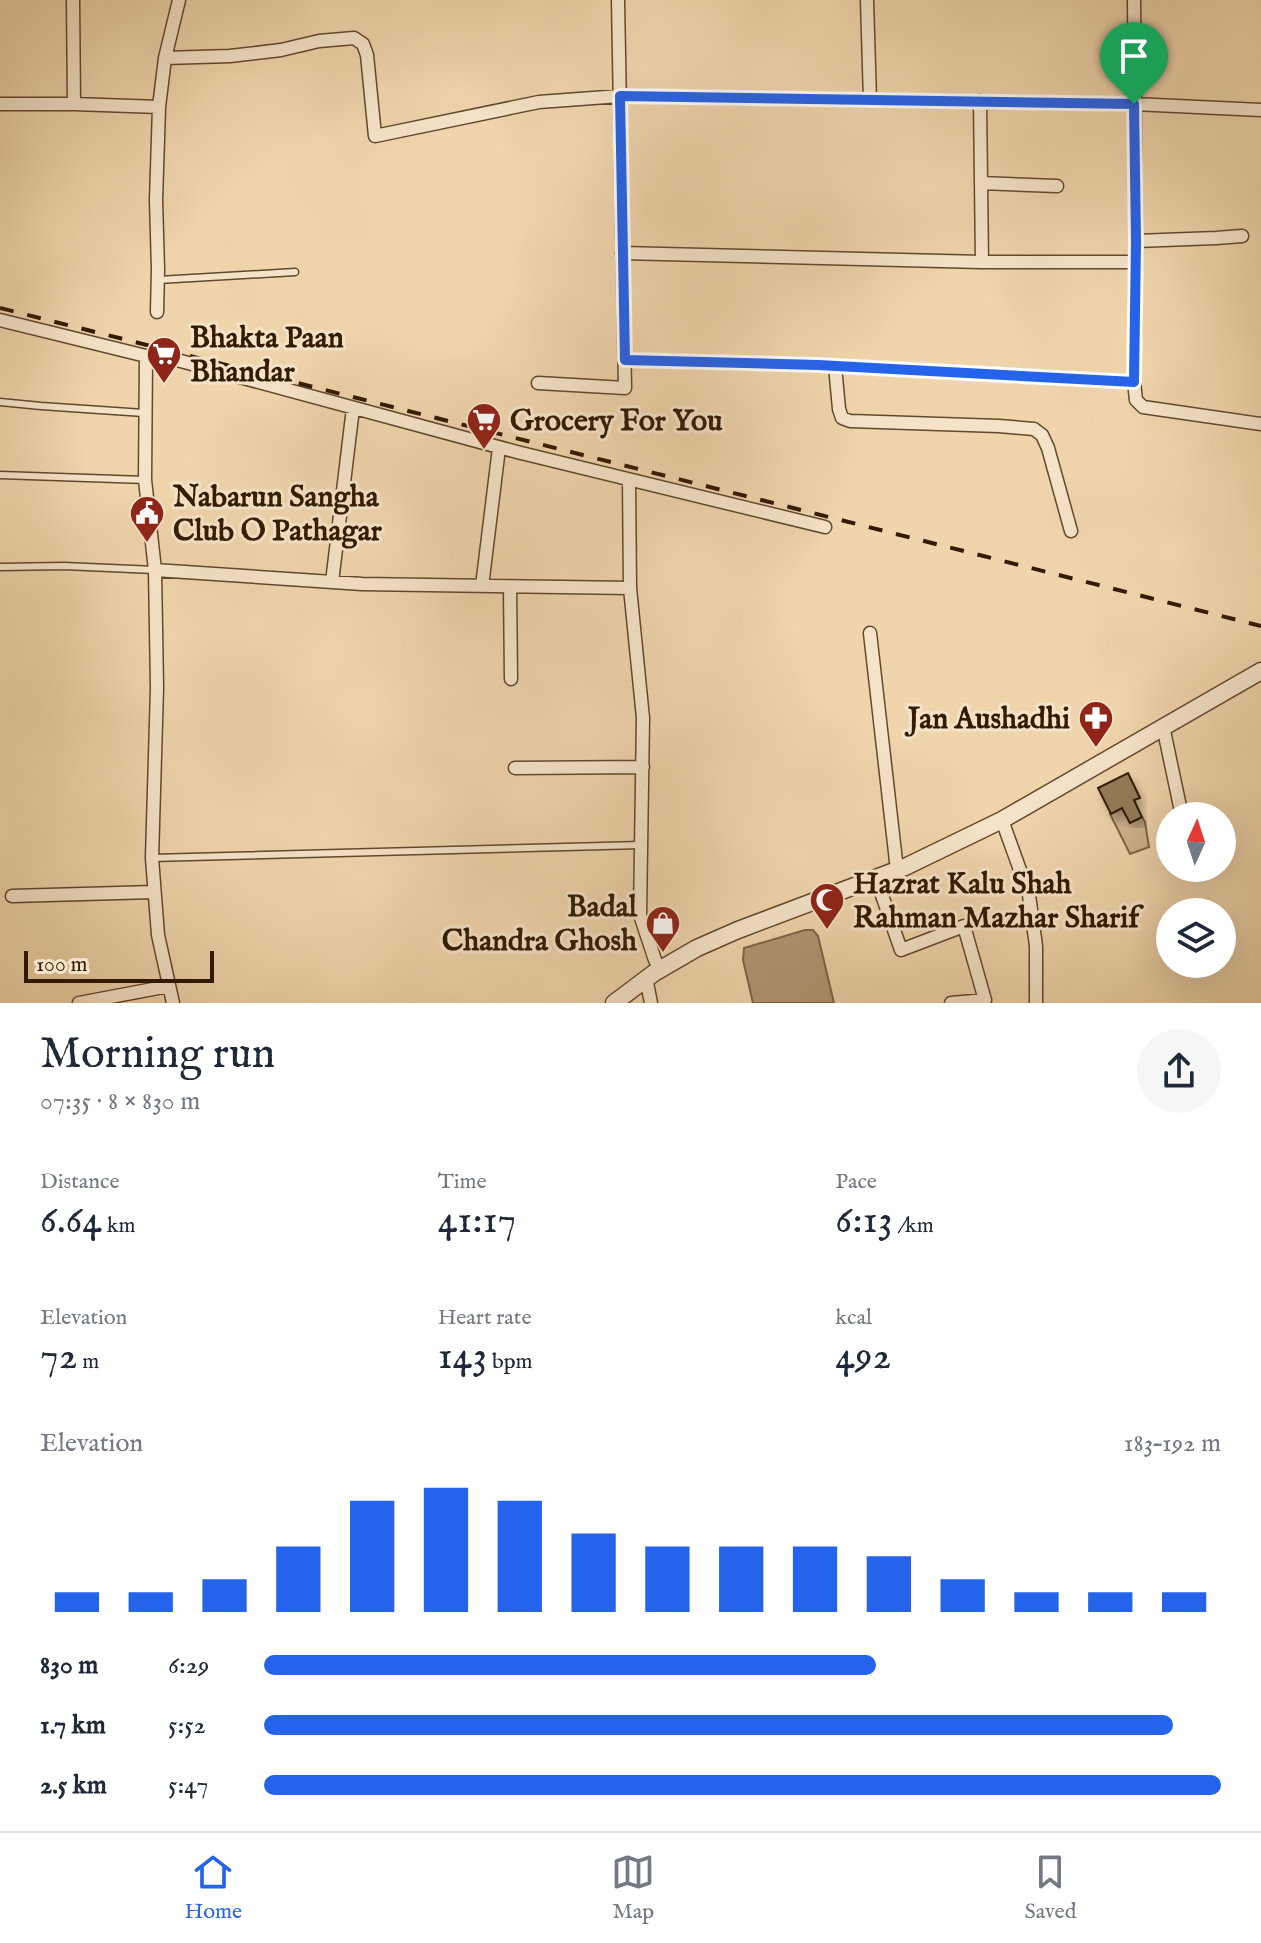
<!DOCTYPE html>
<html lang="en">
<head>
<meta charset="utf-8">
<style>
  body { margin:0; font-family:"IM FELL English",serif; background:#f6f6f7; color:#1f2937; height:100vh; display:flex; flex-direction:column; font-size:30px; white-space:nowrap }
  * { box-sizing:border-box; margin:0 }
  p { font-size:26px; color:#747a83 }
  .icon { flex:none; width:44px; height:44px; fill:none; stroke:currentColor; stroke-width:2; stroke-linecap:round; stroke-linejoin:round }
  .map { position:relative; height:1003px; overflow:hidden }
  .drawer { display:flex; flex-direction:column; background:#fff; flex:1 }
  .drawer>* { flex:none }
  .needle { width:52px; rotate:3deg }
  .buttons { position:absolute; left:1156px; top:802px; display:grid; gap:16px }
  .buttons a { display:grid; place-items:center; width:80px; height:80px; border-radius:50%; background:#fff; box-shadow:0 8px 32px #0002; font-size:40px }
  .scale { position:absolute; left:24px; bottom:20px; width:190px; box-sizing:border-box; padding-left:8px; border:4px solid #331b01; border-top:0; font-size:22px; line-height:28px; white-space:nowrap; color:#331b01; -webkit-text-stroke:6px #f5e3c9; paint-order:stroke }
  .pin { position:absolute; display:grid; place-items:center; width:68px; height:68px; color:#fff; margin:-82px -34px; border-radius:50% 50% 50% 0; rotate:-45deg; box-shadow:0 0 8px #0007 }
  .pin .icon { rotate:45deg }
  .round { display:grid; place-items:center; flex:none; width:84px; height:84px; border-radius:42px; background:#f6f6f7 }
  .summary { display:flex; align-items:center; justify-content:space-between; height:136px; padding:0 40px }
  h1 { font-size:44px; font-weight:600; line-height:60px }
  .stats { display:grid; grid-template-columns:repeat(3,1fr); gap:12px; height:136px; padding:8px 40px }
  .stats div { display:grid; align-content:center }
  .stats b { font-size:40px; font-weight:600 }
  .stats small { font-size:22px; font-weight:400 }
  .stats p { font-size:22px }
  .chart { height:224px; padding:16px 40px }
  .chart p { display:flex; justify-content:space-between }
  .chart svg { width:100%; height:144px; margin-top:8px; stroke:#2563eb; stroke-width:6 }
  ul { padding:0 40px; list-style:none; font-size:26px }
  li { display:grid; grid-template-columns:128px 96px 1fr; align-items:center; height:60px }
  li i { height:20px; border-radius:10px; background:#2563eb }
  .tabs { display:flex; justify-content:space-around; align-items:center; height:112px; border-top:2px solid #e0e1e3; background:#fff; font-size:22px; color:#747a83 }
  .tabs a { display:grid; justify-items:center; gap:4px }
  .tabs .active { color:#2563eb }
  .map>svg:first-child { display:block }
  .green { fill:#cfb58f; stroke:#816848; stroke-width:2 }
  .water { fill:#af9572; stroke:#7d6445; stroke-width:2 }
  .building { fill:#957b5a; stroke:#331b01; stroke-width:2; filter:url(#shadow) }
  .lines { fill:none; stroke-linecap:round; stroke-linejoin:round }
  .service-casing { stroke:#62492c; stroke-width:9 }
  .minor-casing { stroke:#62492c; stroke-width:15 }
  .tertiary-casing { stroke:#62492c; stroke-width:19 }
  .service { stroke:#f5e3c9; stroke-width:6 }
  .minor { stroke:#f5e3c9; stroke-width:12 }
  .tertiary { stroke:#f5e3c9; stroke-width:16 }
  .rail { stroke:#331b01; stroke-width:4; stroke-dasharray:14 14; stroke-linecap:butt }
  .route-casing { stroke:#fff; stroke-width:16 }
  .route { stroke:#2563eb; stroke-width:10 }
  .labels { text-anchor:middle; stroke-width:6; stroke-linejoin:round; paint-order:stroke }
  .poi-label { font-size:30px; font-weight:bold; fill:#331b01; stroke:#f5e3c9; text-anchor:start }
</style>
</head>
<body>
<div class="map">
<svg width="1261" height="1003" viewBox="0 0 1261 1003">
  <defs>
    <filter id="shadow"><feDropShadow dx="4.5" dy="7" stdDeviation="4" flood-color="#0004"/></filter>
  </defs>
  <rect width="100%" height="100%" fill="#efd4ac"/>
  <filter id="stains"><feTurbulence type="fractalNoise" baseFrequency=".0025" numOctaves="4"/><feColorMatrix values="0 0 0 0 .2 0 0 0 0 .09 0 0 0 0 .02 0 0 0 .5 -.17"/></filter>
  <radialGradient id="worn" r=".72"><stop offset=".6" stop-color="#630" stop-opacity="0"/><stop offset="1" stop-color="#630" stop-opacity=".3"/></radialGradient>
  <path class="green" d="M1122 808 1130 823 1142 817 1145 822 1149 847 1130 854 1110 814Z"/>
  <path class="water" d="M805 930H813L818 936 834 1003H753L743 960 744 948Z"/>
  <path class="building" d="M1128 773 1140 798 1134 800 1142 817 1130 823 1122 808 1111 814 1098 788Z"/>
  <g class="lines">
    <g class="service-casing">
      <path id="service" d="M158 280 295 272
        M0 402 41 406 144 413
        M0 475 145 480
        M0 567 64 566 155 570
        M152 858 641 845"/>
    </g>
    <g class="minor-casing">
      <path id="minor" d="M73 0 74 104
        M867 0 870 100
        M1134 0 1136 241 1134 382 1136 400 1143 407 1261 424
        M165 58 230 56 281 50 319 41 354 38 363 44 367 55 375 136 539 102 620 96 1134 104 1261 110
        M980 101 982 262
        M0 104H74L159 107
        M981 183 1057 186
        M1136 241 1216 238 1242 236
        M622 253 982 262H1136
        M157 312 158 269 156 200 159 107 165 58 179 0
        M0 320 146 356 177 360 517 452 825 527
        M146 356 145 480 155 570 157 688 152 858 158 935 173 1003
        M625 360 818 365 1134 382
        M835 366 839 409 842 418 850 421 999 426 1034 429 1042 435 1048 448 1071 531
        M538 383 625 388 618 0
        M629 480 630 588 643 718 640 915 655 960 660 970
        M155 570 362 584 630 588
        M332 582 353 408
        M482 586 499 448
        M510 587 511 679
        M870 633 897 870
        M1163 726 1182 816
        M515 768 643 767
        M1002 820 1029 895 1036 946V1003
        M876 878 901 950 964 926 985 1000 951 1003
        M12 896 154 892
        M646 978 651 1003
        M79 1003 169 986"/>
    </g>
    <g class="tertiary-casing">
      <path id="tertiary" d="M614 1003 654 973 697 948 738 930 905 867 1002 820 1261 671"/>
    </g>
    <use href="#service" class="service"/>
    <use href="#minor" class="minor"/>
    <use href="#tertiary" class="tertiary"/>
    <path class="rail" d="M0 308 1261 626"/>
  </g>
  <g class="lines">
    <g class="route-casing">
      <path id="route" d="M620 96 1134 104 1136 241 1134 382 818 365 625 360Z"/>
    </g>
    <use href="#route" class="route"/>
  </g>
  <defs>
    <g id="supermarket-pin" transform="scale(1.8)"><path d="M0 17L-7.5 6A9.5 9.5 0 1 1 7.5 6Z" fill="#8f2418" stroke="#f5e3c9"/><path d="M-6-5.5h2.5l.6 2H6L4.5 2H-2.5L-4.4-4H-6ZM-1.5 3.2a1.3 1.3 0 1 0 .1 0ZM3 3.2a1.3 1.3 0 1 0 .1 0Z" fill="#fff"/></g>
    <g id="civic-pin" transform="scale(1.8)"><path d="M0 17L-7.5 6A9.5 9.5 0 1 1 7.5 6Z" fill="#8f2418" stroke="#f5e3c9"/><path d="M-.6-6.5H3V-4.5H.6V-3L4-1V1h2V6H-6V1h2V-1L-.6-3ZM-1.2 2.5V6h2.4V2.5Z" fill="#fff"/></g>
    <g id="pharmacy-pin" transform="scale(1.8)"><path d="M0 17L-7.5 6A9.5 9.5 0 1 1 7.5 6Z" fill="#8f2418" stroke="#f5e3c9"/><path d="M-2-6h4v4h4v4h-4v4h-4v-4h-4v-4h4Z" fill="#fff"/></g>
    <g id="mosque-pin" transform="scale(1.8)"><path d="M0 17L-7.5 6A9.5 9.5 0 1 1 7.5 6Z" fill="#8f2418" stroke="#f5e3c9"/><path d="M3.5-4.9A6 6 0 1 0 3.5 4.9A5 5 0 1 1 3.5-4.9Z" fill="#fff"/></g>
    <g id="shop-pin" transform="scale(1.8)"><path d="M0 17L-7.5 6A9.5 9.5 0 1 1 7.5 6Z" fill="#8f2418" stroke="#f5e3c9"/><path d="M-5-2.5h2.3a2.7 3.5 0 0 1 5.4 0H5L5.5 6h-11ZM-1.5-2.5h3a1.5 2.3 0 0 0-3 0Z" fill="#fff"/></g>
  </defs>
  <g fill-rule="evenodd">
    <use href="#supermarket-pin" x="164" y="354"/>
    <use href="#supermarket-pin" x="484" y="420"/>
    <use href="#civic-pin" x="147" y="513"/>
    <use href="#pharmacy-pin" x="1096" y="718"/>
    <use href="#mosque-pin" x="827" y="900"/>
    <use href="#shop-pin" x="663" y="923"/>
  </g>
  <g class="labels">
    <g class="poi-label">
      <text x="190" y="347">Bhakta Paan<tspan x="190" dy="34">Bhandar</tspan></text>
      <text x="510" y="430">Grocery For You</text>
      <text x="173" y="506">Nabarun Sangha<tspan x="173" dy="34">Club O Pathagar</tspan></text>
      <text x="1070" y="728" text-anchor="end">Jan Aushadhi</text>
      <text x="853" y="893">Hazrat Kalu Shah<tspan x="853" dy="34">Rahman Mazhar Sharif</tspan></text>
      <text x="637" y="916" text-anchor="end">Badal<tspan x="637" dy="34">Chandra Ghosh</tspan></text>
    </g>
  </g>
  <rect width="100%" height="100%" filter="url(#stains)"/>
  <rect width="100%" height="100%" fill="url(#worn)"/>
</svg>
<div class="buttons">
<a><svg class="needle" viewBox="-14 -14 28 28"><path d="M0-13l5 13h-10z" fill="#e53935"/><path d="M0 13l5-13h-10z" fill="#747a83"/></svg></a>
<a><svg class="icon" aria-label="layers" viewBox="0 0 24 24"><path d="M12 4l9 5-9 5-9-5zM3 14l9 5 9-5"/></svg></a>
</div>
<div class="scale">100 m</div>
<div class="pin" style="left:1134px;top:104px;background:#1e9e55"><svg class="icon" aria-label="arrive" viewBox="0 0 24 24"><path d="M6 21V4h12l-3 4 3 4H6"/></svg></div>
</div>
<section class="drawer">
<div class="summary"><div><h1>Morning run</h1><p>07:35 · 8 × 830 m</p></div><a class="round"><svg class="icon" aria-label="share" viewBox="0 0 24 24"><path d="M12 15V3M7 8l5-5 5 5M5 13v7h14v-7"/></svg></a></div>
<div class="stats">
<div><p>Distance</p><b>6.64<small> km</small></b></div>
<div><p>Time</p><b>41:17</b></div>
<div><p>Pace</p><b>6:13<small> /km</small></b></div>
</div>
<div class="stats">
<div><p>Elevation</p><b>72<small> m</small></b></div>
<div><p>Heart rate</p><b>143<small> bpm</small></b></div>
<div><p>kcal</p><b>492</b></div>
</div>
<div class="chart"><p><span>Elevation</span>183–192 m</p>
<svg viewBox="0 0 160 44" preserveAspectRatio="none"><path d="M5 44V38M15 44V38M25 44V34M35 44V24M45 44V10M55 44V6M65 44V10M75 44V20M85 44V24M95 44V24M105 44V24M115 44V27M125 44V34M135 44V38M145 44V38M155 44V38"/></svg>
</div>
<ul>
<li><b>830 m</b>6:29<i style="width:64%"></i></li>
<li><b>1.7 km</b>5:52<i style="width:95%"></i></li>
<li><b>2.5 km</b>5:47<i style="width:100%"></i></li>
</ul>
</section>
<nav class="tabs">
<a class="active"><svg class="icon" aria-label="home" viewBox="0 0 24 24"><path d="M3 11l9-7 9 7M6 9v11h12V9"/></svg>Home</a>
<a><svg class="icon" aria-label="map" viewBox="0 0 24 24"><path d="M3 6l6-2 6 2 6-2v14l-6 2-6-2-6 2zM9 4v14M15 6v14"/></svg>Map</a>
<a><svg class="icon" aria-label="saved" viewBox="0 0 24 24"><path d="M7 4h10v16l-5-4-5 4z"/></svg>Saved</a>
</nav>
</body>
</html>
